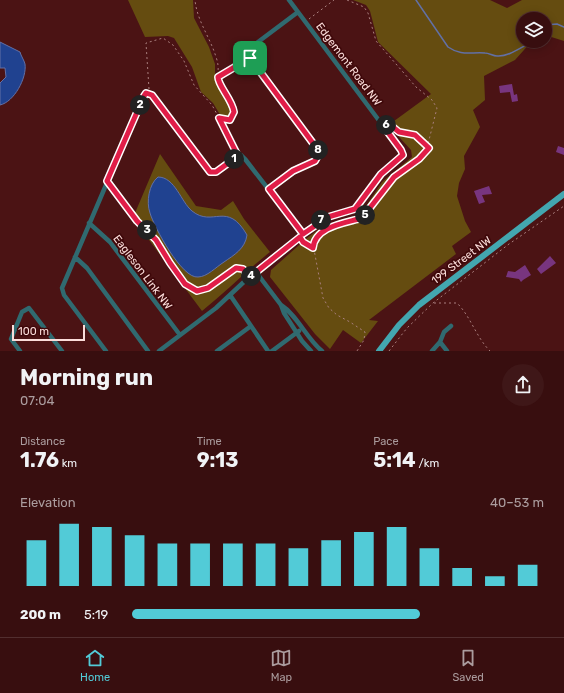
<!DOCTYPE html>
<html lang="en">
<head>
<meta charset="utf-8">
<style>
  body { margin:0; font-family:Rubik,sans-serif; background:#3f1718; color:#f1f3f6; height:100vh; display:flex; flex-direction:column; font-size:15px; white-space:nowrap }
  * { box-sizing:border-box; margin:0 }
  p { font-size:13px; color:#ab9c9e }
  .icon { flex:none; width:22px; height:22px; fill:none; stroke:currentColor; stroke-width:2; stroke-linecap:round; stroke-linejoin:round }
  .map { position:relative; height:351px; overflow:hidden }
  .side { display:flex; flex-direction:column; background:#380e0f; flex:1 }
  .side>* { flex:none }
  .fabs { position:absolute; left:516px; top:12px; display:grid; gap:8px }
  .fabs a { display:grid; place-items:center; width:36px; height:36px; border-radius:50%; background:#380e0f; box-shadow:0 2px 10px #0003,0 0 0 1px #522e2f; font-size:20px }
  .scale { position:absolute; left:12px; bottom:10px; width:73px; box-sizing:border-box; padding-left:4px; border:2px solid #fbddda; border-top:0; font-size:11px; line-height:14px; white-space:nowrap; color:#fbddda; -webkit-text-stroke:3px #3f080a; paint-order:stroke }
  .pin { position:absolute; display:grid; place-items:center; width:34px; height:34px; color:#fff; margin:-17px; border-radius:8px; box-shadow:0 2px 6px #0006 }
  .km { position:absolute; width:20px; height:20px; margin:-10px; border-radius:50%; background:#222; color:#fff; font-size:11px; line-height:20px; text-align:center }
  .round { display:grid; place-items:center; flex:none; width:42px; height:42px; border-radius:21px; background:#3f1718 }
  .head { display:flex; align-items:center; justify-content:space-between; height:68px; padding:0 20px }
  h1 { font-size:22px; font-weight:700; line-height:30px }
  .metrics { display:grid; grid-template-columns:repeat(3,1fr); gap:6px; height:68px; padding:4px 20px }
  .metrics div { display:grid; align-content:center }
  .metrics b { font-size:20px; font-weight:700 }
  .metrics small { font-size:11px; font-weight:400 }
  .metrics p { font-size:11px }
  .chart { height:112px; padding:8px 20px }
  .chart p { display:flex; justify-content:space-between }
  .chart svg { width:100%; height:72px; margin-top:4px; stroke:#52cbd7; stroke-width:6 }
  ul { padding:0 20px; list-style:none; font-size:13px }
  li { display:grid; grid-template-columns:64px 48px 1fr; align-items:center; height:30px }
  li i { height:10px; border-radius:5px; background:#52cbd7 }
  .tabs { display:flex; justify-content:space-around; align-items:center; height:56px; border-top:1px solid #522e2f; background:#380e0f; font-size:11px; color:#ab9c9e }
  .tabs a { display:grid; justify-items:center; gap:2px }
  .tabs .current { color:#52cbd7 }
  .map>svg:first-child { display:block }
  .green { fill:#654c10 }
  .water { fill:#204290; stroke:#6270a6 }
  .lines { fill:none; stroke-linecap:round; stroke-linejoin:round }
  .stream { stroke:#6270a6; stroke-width:1.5 }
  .building { fill:#78357f }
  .path { stroke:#a97f7e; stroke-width:1; stroke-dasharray:2 3; stroke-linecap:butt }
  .minor { stroke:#306a70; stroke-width:4.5 }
  .major { stroke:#43a7b0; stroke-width:6 }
  .route-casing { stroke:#fff; stroke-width:8 }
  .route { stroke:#e11d48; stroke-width:5 }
  .labels { text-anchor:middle; stroke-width:3.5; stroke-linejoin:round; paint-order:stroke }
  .street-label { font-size:11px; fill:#fbddda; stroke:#3f080a }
</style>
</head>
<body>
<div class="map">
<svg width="564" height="351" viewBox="0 0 564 351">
  <rect width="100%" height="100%" fill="#4b1314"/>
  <path class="green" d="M128 0H193L194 18 209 47 215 64V80L224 95 231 113 227 117 222 118 213 103 201 92 192 67 174 38 168 36 145 37Z
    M353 0H490L507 8 522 0H564V41L545 35V19H523V41H532L515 60 484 76 485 100 473 110 480 127 464 156 465 169 459 183 457 196 465 221 471 232 452 246 456 254 369 320 378 321 361 343 343 330 330 349 315 334 270 277 271 270 307 238 325 225 361 214 382 182 412 157 411 150 400 138 390 124 431 94 378 42 370 11 366 5Z
    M160 154 196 206 221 210 233 201 244 219 270 252C246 271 226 292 202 311L111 189 114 184 135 213Z"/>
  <path class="water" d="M0 42 20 52C21 56 24 60 25 64 27 78 14 102 0 105V83L6 77 5 68H0Z
    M158 177C175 177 181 202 192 211 213 228 227 200 247 235 245 249 234 255 224 262 216 267 207 277 198 277 182 279 154 227 150 213 146 202 149 184 158 177Z"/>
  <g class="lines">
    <path class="stream" d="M416 0 448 47C461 56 470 52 485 53 489 53 493 56 497 56 508 57 520 48 530 43L531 41
      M545 25 557 24 564 27"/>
  </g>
  <path class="building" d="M512 84 514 95 517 94 518 101 512 102 510 92 500 93 499 86Z
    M558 146 564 148V155L556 152Z
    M489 186 492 194 482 195 485 202 479 204 474 191Z
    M550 256 556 263 541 274 537 269Z
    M525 265 531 275 523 280 521 282 519 279 506 277 508 271 515 272Z"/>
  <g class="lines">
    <path class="path" d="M347 0 364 7 368 13 376 41 416 87 432 100 437 108 426 152 394 177 362 218 333 226 316 239 313 244 323 298 329 308 337 315 350 322 365 332 364 340 357 351
      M309 19 334 0
      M219 76 247 60
      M149 89 146 43 163 38 173 45 184 61 194 85 212 105 219 118 228 120 234 116C235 102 225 93 218 82 217 72 220 68 216 57 210 37 197 21 195 0
      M219 118 236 151
      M388 123 399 132 415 135 428 147
      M111 186 137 221 153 235 170 263 190 288 197 291 204 290 236 268H241L247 273
      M302 240 312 248
      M434 303H457C471 317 476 337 490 351
      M389 351 407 328 433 303 509 244 564 206"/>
    <path class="minor" d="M269 189 293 171 315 161 319 155 315 146 253 62 249 52 254 45 298 12
      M89 223 110 242 180 335
      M75 257 87 268 148 351
      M256 272 281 305 284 313 302 341 311 351
      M230 295 268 351
      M281 305C298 316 306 338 322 351
      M440 342 444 332 451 326
      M20 351 11 339 22 312 29 308 62 351
      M106 351 64 295 62 288 144 96 146 93 152 95 210 172H216L238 156 241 155 245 159 303 234
      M159 351 216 308 247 279 312 226 328 217 355 209 381 174 403 155 401 150 289 0
      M217 351 251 326
      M272 351 299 331
      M432 351 440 342 447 351"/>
    <path class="major" d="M379 351 399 325 419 305 564 194"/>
  </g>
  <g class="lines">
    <g class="route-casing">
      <path id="route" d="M250 58 318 150 319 154 315 161 293 171 269 189 303 234 328 217 355 209 381 174 403 155 401 150 384 127 388 123 399 132 415 135 429 148 419 159 394 177 362 218C346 223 315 226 313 248L303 242 300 237 250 277 243 269 236 268 208 288 197 291 185 284 170 263 156 240 137 221 107 181 144 96 146 93 152 95 210 172H216L238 156 219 118 230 120 234 112C232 99 218 86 218 77Z"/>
    </g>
    <use href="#route" class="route"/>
  </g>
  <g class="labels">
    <g class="street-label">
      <text transform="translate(349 64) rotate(53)" y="4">Edgemont Road NW</text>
      <text transform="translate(461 260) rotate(-37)" y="4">199 Street NW</text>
      <text transform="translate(143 272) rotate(53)" y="4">Eagleson Link NW</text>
    </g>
  </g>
</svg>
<div class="fabs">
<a><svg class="icon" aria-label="layers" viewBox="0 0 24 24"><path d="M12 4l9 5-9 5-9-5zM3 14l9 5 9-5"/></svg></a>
</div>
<div class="scale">100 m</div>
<div class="pin" style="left:250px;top:58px;background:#1e9e55"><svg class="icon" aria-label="arrive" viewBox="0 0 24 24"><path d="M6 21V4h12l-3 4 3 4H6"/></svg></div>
<b class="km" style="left:234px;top:159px">1</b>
<b class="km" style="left:140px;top:105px">2</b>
<b class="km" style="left:147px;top:230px">3</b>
<b class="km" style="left:251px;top:276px">4</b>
<b class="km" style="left:365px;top:215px">5</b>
<b class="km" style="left:386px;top:125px">6</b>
<b class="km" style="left:321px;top:220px">7</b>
<b class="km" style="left:318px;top:150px">8</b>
</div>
<section class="side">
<div class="head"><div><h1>Morning run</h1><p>07:04</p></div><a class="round"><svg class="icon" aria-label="share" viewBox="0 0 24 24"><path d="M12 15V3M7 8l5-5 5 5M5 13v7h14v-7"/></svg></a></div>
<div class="metrics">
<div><p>Distance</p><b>1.76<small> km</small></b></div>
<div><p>Time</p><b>9:13</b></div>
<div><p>Pace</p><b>5:14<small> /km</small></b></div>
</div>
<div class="chart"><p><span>Elevation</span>40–53 m</p>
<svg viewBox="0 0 160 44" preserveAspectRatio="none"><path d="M5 44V16M15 44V6M25 44V8M35 44V13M45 44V18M55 44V18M65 44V18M75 44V18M85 44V21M95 44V16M105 44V11M115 44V8M125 44V21M135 44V33M145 44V38M155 44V31"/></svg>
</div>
<ul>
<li><b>200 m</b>5:19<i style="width:70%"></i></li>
</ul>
</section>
<nav class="tabs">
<a class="current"><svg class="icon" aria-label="home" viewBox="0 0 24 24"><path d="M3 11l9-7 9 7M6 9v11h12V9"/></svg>Home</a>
<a><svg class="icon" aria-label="map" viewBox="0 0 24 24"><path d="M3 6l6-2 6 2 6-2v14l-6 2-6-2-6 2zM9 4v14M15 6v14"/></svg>Map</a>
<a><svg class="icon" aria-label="saved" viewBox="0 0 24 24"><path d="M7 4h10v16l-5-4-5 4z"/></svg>Saved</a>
</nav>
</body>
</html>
